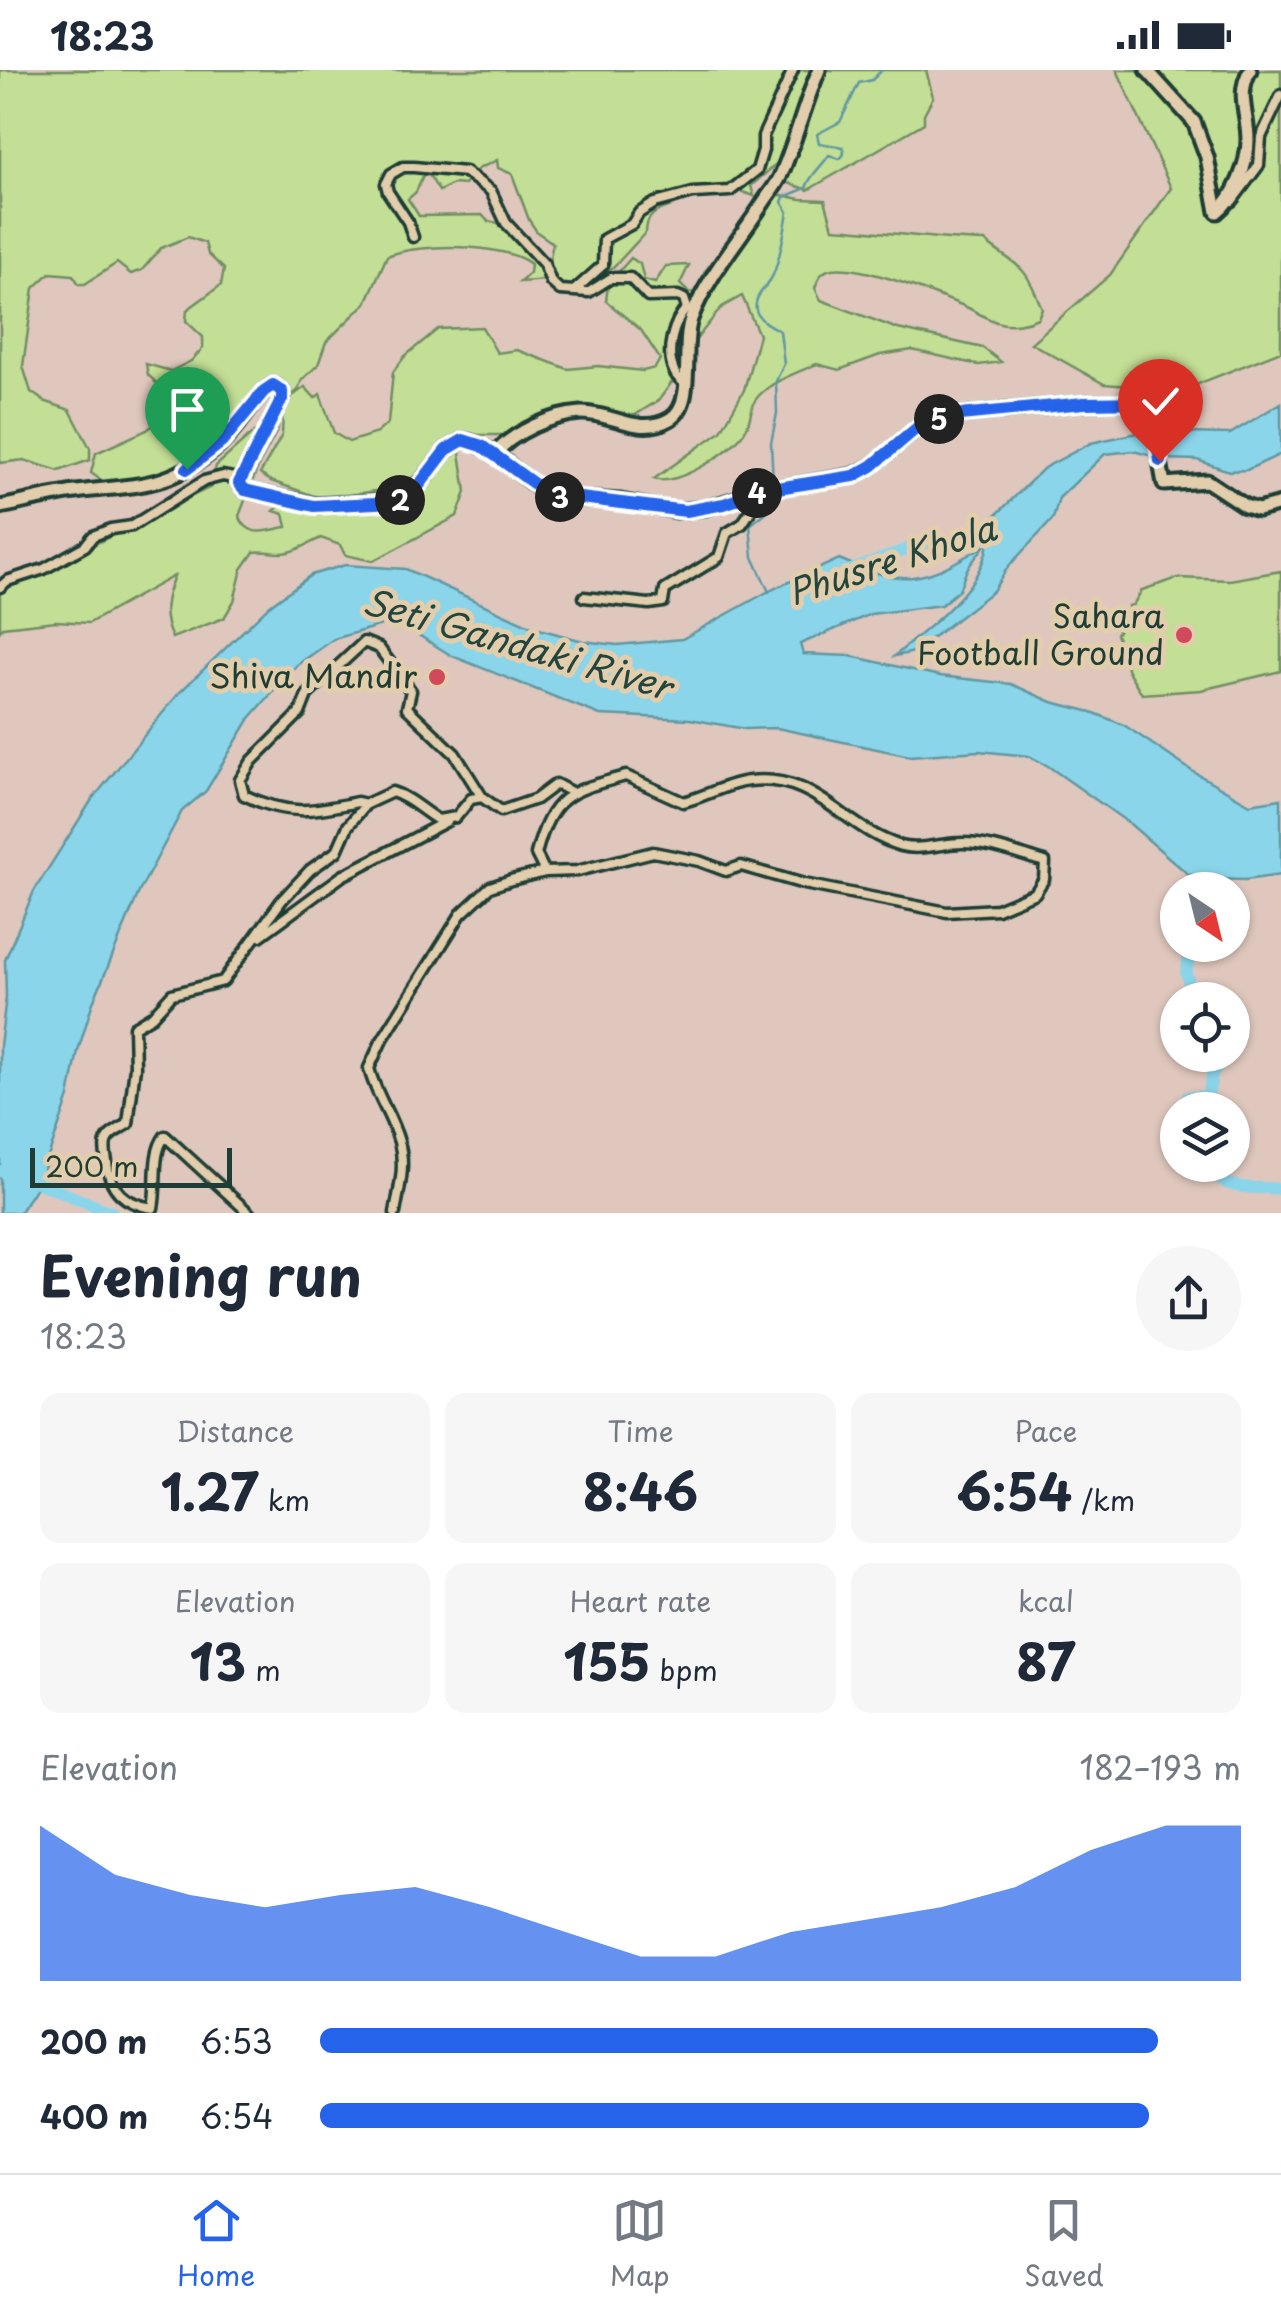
<!DOCTYPE html>
<html lang="en">
<head>
<meta charset="utf-8">
<style>
  body { margin:0; font-family:"Playpen Sans",sans-serif; background:#f6f6f7; color:#1f2937; height:100vh; display:flex; flex-direction:column; font-size:38px; white-space:nowrap }
  * { box-sizing:border-box; margin:0 }
  p { font-size:32px; color:#747a83 }
  .icon { flex:none; width:55px; height:55px; fill:none; stroke:currentColor; stroke-width:2; stroke-linecap:round; stroke-linejoin:round }
  .map { position:relative; height:1143px; overflow:hidden }
  .panel { display:flex; flex-direction:column; background:#fff; flex:1 }
  .panel>* { flex:none }
  .needle { width:65px; rotate:145deg }
  .buttons { position:absolute; left:1160px; top:802px; display:grid; gap:20px }
  .buttons a { display:grid; place-items:center; width:90px; height:90px; border-radius:50%; background:#fff; box-shadow:0 2px 8px #0004; font-size:50px }
  .scale { position:absolute; left:30px; bottom:25px; width:202px; box-sizing:border-box; padding-left:10px; border:5px solid #1f3d34; border-top:0; font-size:28px; line-height:35px; white-space:nowrap; color:#1f3d34; -webkit-text-stroke:8px #e2cdac; paint-order:stroke }
  .pin { position:absolute; display:grid; place-items:center; width:85px; height:85px; color:#fff; margin:-102px -42px; border-radius:50% 50% 50% 0; rotate:-45deg; box-shadow:0 0 10px #0007 }
  .pin .icon { rotate:45deg }
  .km { position:absolute; width:50px; height:50px; margin:-25px; border-radius:50%; background:#222; color:#fff; font-size:28px; line-height:50px; text-align:center }
  .round { display:grid; place-items:center; flex:none; width:105px; height:105px; border-radius:52px; background:#f6f6f7 }
  .overview { display:flex; align-items:center; justify-content:space-between; height:170px; padding:0 40px }
  h1 { font-size:55px; font-weight:700; line-height:75px }
  .figures { display:grid; grid-template-columns:repeat(3,1fr); gap:15px; height:170px; padding:10px 40px }
  .figures div { display:grid; align-content:center; border-radius:20px; background:#f6f6f7; text-align:center }
  .figures b { font-size:50px; font-weight:700 }
  .figures small { font-size:28px; font-weight:400 }
  .figures p { font-size:28px }
  .chart { height:280px; padding:20px 40px }
  .chart p { display:flex; justify-content:space-between }
  .chart svg { width:100%; height:180px; margin-top:10px; fill:#2563eb; opacity:.7 }
  ul { padding:0 40px; list-style:none; font-size:32px }
  li { display:grid; grid-template-columns:160px 120px 1fr; align-items:center; height:75px }
  li i { height:25px; border-radius:12px; background:#2563eb }
  .status { display:flex; justify-content:space-between; align-items:center; height:70px; padding:0 50px; background:#fff; direction:ltr }
  .status svg { height:28px; fill:currentColor }
  .dock { display:flex; justify-content:space-around; align-items:center; height:140px; border-top:2px solid #e0e1e3; background:#fff; font-size:28px; color:#747a83 }
  .dock a { display:grid; justify-items:center; gap:5px }
  .dock .active { color:#2563eb }
  .map>svg:first-child { display:block }
  .green { fill:#c3de95; stroke:#718e64; stroke-width:2.5 }
  .water { fill:#8bd5eb; stroke:#6098a2; stroke-width:2.5 }
  .lines { fill:none; stroke-linecap:round; stroke-linejoin:round }
  .stream { stroke:#6098a2; stroke-width:2.5 }
  .river { stroke:#8bd5eb; stroke-width:12 }
  .minor-casing { stroke:#1f3d34; stroke-width:15 }
  .secondary-casing { stroke:#1f3d34; stroke-width:19 }
  .minor { stroke:#e2cdac; stroke-width:8 }
  .secondary { stroke:#e2cdac; stroke-width:11 }
  .route-casing { stroke:#fff; stroke-width:20 }
  .route { stroke:#2563eb; stroke-width:12 }
  .poi-dot { fill:#d1495b; stroke:#e2cdac; stroke-width:4 }
  .labels { text-anchor:middle; stroke-width:10; stroke-linejoin:round; paint-order:stroke }
  .poi-label { font-size:32px; fill:#1f3d34; stroke:#e2cdac; text-anchor:end }
  .water-label { font-size:35px; font-style:italic; fill:#24453d; stroke:#e2cdac }
</style>
</head>
<body>
<div class="status"><b>18:23</b><svg viewBox="0 0 49 12"><path d="M0 12V9h3v3zM5 12V6h3v6zM10 12V3h3v9zM15 12V0h3v12zM26 1h20v11H26zM47 4h2v5h-2z"/></svg></div>
<div class="map">
<svg width="1281" height="1143" viewBox="0 0 1281 1143">
  <rect width="100%" height="100%" fill="#dfc7bd"/>
  <filter id="ink" filterUnits="userSpaceOnUse"><feTurbulence type="fractalNoise" baseFrequency=".01" numOctaves="2"/><feDisplacementMap in="SourceGraphic" scale="20" xChannelSelector="R" yChannelSelector="G"/><feConvolveMatrix kernelMatrix="1 2 1 2 8 2 1 2 1" color-interpolation-filters="sRGB"/></filter>
  <g filter="url(#ink)">
    <path class="green" d="M0 0H926L933 27 924 44V53L808 120 785 112 787 99 784 87 751 116 754 126 731 118 707 124 699 117H692C690 118 683 130 681 131 665 142 647 137 646 162 620 189 573 254 545 193L549 192 553 173 537 162 529 150 512 104 498 98 497 90 478 99 464 115 453 114 439 121 429 105 423 106 416 122 408 129 419 146 482 145 488 151 498 153 499 143 542 195 548 210 520 212 530 203 531 194C504 173 419 173 387 186L366 233 326 272 318 295 302 310 297 321 287 327 256 331 212 377 168 404 108 415 91 403 96 383 147 360 164 346C166 329 162 316 148 305L146 294 171 301 191 291 203 278V267L186 251 187 240 221 215 224 199 208 184 205 173 188 167 161 178 142 200 131 204 117 193 85 214H79L73 205 50 203 34 218 23 296 31 322 44 331 70 340 90 378V390L59 401 24 390 0 393Z
      M1117 0H1281V281L1183 320 1104 314 1031 273 1110 205 1171 118Z
      M766 122 801 129 825 130 833 158C884 161 934 170 985 171 996 182 1014 190 1023 201 1032 211 1036 226 1042 238L1038 248C1027 253 1012 256 1000 253 987 250 976 241 964 236 936 225 856 191 828 200 820 203 818 210 815 218L821 230 898 259 983 278 1001 292 979 295 912 280 880 285 839 300 817 294C798 302 769 312 756 329 750 337 751 351 746 359 736 380 675 418 654 409L721 361 744 320 759 265 742 226 722 237 701 263 673 301 672 312 659 330 632 347 560 343 507 365H474L453 374 419 404 389 419 323 429 271 411 260 404 282 365 283 339 287 330 305 317 315 328 320 324 334 363 349 372 377 363 388 353 393 302 405 286 438 259 482 257 497 283 517 280 568 299 598 296 643 301 655 298 660 289 641 260 606 231 608 214 631 188 640 194 644 210 655 213 666 196 689 195 680 214 688 222 699 223 702 219 704 202 745 158 761 126Z
      M279 340 278 359 258 397 239 446C250 470 266 460 287 457L284 444 274 441 280 436 278 428 399 436 433 412 453 379 460 383 466 422 457 446 373 491 345 485 340 475 321 468C308 474 294 483 280 483 270 483 265 480 254 482L242 499 234 531 224 548 172 568C161 545 165 528 174 506L89 553 56 551 3 557 0 561V518C72 488 140 450 211 417L216 396Z
      M1281 501V601L1201 620 1142 624 1128 601 1116 564 1129 542 1128 536 1133 535 1142 520 1178 508 1230 510Z"/>
    <path class="water" d="M1281 333V384L1247 400 1229 401 1197 390 1164 389 1133 381 1105 384 1059 428 1053 449 1008 497 993 521 914 582 895 586C936 549 994 513 989 452L1044 398 1091 373 1142 362 1230 364Z
      M985 475 967 499 959 520 941 535 871 544 800 574 803 584 850 586 940 606 1011 614 1052 632 1092 642 1124 655 1192 701 1250 734 1281 729V805L1245 810 1210 809 1188 804 1130 754 1048 696 1029 686 979 681 910 686 777 658 745 659 690 649 600 645 452 586 407 558 385 554 334 569 297 595 250 648 206 721 182 741 139 822 92 935 78 981 69 1027 39 1113 19 1143H0V976L6 927 5 890 34 821 91 731 179 623 269 536 311 505 345 495 406 499 532 557 583 571 617 575 682 569 769 521 839 489C906 518 925 512 985 475Z"/>
    <g class="lines">
      <path class="stream" d="M773 412 771 373 777 343 776 311 784 294 780 261C771 256 759 251 756 240 753 225 768 217 773 205 781 186 784 163 788 142L782 132 784 127 806 118C811 103 821 98 829 85L840 89 844 84 843 77 819 73 817 64 840 52 859 13 872 10 882 0
        M769 522 753 487 750 455 773 437V425"/>
      <path class="river" d="M843 503 921 474 990 466 1004 456
        M1185 820 1210 800
        M1192 875 1186 903 1194 930
        M1184 1040 1188 1027 1208 1026 1212 1005 1226 985
        M1209 1095C1222 1124 1254 1116 1281 1119
        M0 1101 39 1113 113 1143"/>
      <g class="minor-casing">
        <path id="minor" d="M1232 131 1259 95 1261 67 1281 25
          M413 167 408 152 388 122 386 114 391 104 403 97H414L465 102 491 121 506 153 544 194 551 212 560 220 589 222 611 208H630L648 227 678 226 684 229 687 238C673 252 665 282 674 301 676 307 681 310 685 314
          M576 219 603 195 604 169 632 154 639 143 655 133 693 123 730 121 757 100 763 80V66L793 0
          M0 517 7 511 44 499 85 476 93 466 111 459 132 456 204 411 223 406 239 409
          M584 527 649 534 663 532 665 520 719 487 727 463 742 454 765 420
          M366 734 357 732C312 742 287 746 244 725L240 710 252 691 300 643 307 625 364 572 379 578 411 621 407 638 455 684 482 727 501 741 536 729 556 714 571 722
          M260 866 342 806 447 751
          M249 1143 165 1066C151 1084 158 1115 153 1138 125 1134 109 1120 107 1092 106 1084 103 1075 108 1068 112 1062 122 1058 128 1054L135 997 134 957 152 946 172 924 223 911 282 830 310 800 337 781 348 756 366 734 392 722C411 728 421 740 438 750L456 747 471 729 482 727
          M395 1143C399 1119 406 1096 399 1072 392 1046 375 1024 369 998L381 972 461 844 490 817 511 810 545 802 577 801 653 782 699 791 726 801 741 796 804 814 947 842 997 839 1035 823 1044 809 1045 792C1017 784 991 773 962 773 943 773 920 781 901 776 842 758 817 703 749 711 727 713 705 727 683 732L626 706C570 721 552 724 536 784L545 802"/>
      </g>
      <g class="secondary-casing">
        <path id="secondary" d="M1147 0 1194 52 1207 87 1217 142C1235 128 1248 93 1248 70 1248 43 1236 25 1250 0
          M494 385C513 362 551 345 581 343 611 342 639 367 670 349 696 334 681 278 691 249 706 208 740 169 763 133 768 125 776 116 780 107 795 73 804 35 819 0
          M0 437C25 432 50 425 76 422 138 414 168 420 220 375 237 359 249 339 264 321L273 315 282 321V329L239 413 245 420 314 435 396 431 417 417 446 380 463 370C500 376 523 416 558 427L621 431 676 441 706 438 765 420 854 405 872 396 918 357 950 346 1084 333 1139 332H1145L1151 340 1164 414 1207 411 1245 436 1258 440 1281 434"/>
      </g>
      <use href="#minor" class="minor"/>
      <use href="#secondary" class="secondary"/>
    </g>
  </g>
  <g class="lines" filter="url(#ink)">
    <g class="route-casing">
      <path id="route" d="M187 399 222 372 264 321 273 315 282 321V329L239 413 245 420 314 436 396 432 417 418 446 380 463 370 482 376 548 424 686 441 724 434 765 420 854 406 872 396 918 357 950 346 1084 333 1145 332 1152 340 1160 391"/>
    </g>
    <use href="#route" class="route"/>
  </g>
  <g class="poi-dot">
    <circle cx="1184" cy="565" r="10"/>
    <circle cx="437" cy="607" r="10"/>
  </g>
  <g class="labels">
    <g class="poi-label">
      <text x="1164" y="558">Sahara<tspan x="1164" dy="37">Football Ground</tspan></text>
      <text x="417" y="618">Shiva Mandir</text>
    </g>
    <g class="water-label">
      <text transform="translate(892 491) rotate(-18)" y="12">Phusre Khola</text>
      <text transform="translate(517 575) rotate(16)" y="12">Seti Gandaki River</text>
    </g>
  </g>
</svg>
<div class="buttons">
<a><svg class="needle" viewBox="-14 -14 28 28"><path d="M0-13l5 13h-10z" fill="#e53935"/><path d="M0 13l5-13h-10z" fill="#747a83"/></svg></a>
<a><svg class="icon" aria-label="locate" viewBox="0 0 24 24"><circle cx="12" cy="12" r="6"/><path d="M12 2v4M12 18v4M2 12h4M18 12h4"/></svg></a>
<a><svg class="icon" aria-label="layers" viewBox="0 0 24 24"><path d="M12 4l9 5-9 5-9-5zM3 14l9 5 9-5"/></svg></a>
</div>
<div class="scale">200 m</div>
<div class="pin" style="left:187px;top:399px;background:#1e9e55"><svg class="icon" aria-label="arrive" viewBox="0 0 24 24"><path d="M6 21V4h12l-3 4 3 4H6"/></svg></div>
<div class="pin" style="left:1160px;top:391px;background:#d93025"><svg class="icon" aria-label="check" viewBox="0 0 24 24"><path d="M5 12l5 5 9-10"/></svg></div>
<b class="km" style="left:400px;top:430px">2</b>
<b class="km" style="left:560px;top:427px">3</b>
<b class="km" style="left:757px;top:423px">4</b>
<b class="km" style="left:939px;top:349px">5</b>
</div>
<section class="panel">
<div class="overview"><div><h1>Evening run</h1><p>18:23</p></div><a class="round"><svg class="icon" aria-label="share" viewBox="0 0 24 24"><path d="M12 15V3M7 8l5-5 5 5M5 13v7h14v-7"/></svg></a></div>
<div class="figures">
<div><p>Distance</p><b>1.27<small> km</small></b></div>
<div><p>Time</p><b>8:46</b></div>
<div><p>Pace</p><b>6:54<small> /km</small></b></div>
</div>
<div class="figures">
<div><p>Elevation</p><b>13<small> m</small></b></div>
<div><p>Heart rate</p><b>155<small> bpm</small></b></div>
<div><p>kcal</p><b>87</b></div>
</div>
<div class="chart"><p><span>Elevation</span>182–193 m</p>
<svg viewBox="0 0 160 44" preserveAspectRatio="none"><path d="M0 44V6L10 18L20 23L30 26L40 23L50 21L60 26L70 32L80 38L90 38L100 32L110 29L120 26L130 21L140 12L150 6L160 6V44z"/></svg>
</div>
<ul>
<li><b>200 m</b>6:53<i style="width:91%"></i></li>
<li><b>400 m</b>6:54<i style="width:90%"></i></li>
</ul>
</section>
<nav class="dock">
<a class="active"><svg class="icon" aria-label="home" viewBox="0 0 24 24"><path d="M3 11l9-7 9 7M6 9v11h12V9"/></svg>Home</a>
<a><svg class="icon" aria-label="map" viewBox="0 0 24 24"><path d="M3 6l6-2 6 2 6-2v14l-6 2-6-2-6 2zM9 4v14M15 6v14"/></svg>Map</a>
<a><svg class="icon" aria-label="saved" viewBox="0 0 24 24"><path d="M7 4h10v16l-5-4-5 4z"/></svg>Saved</a>
</nav>
</body>
</html>
